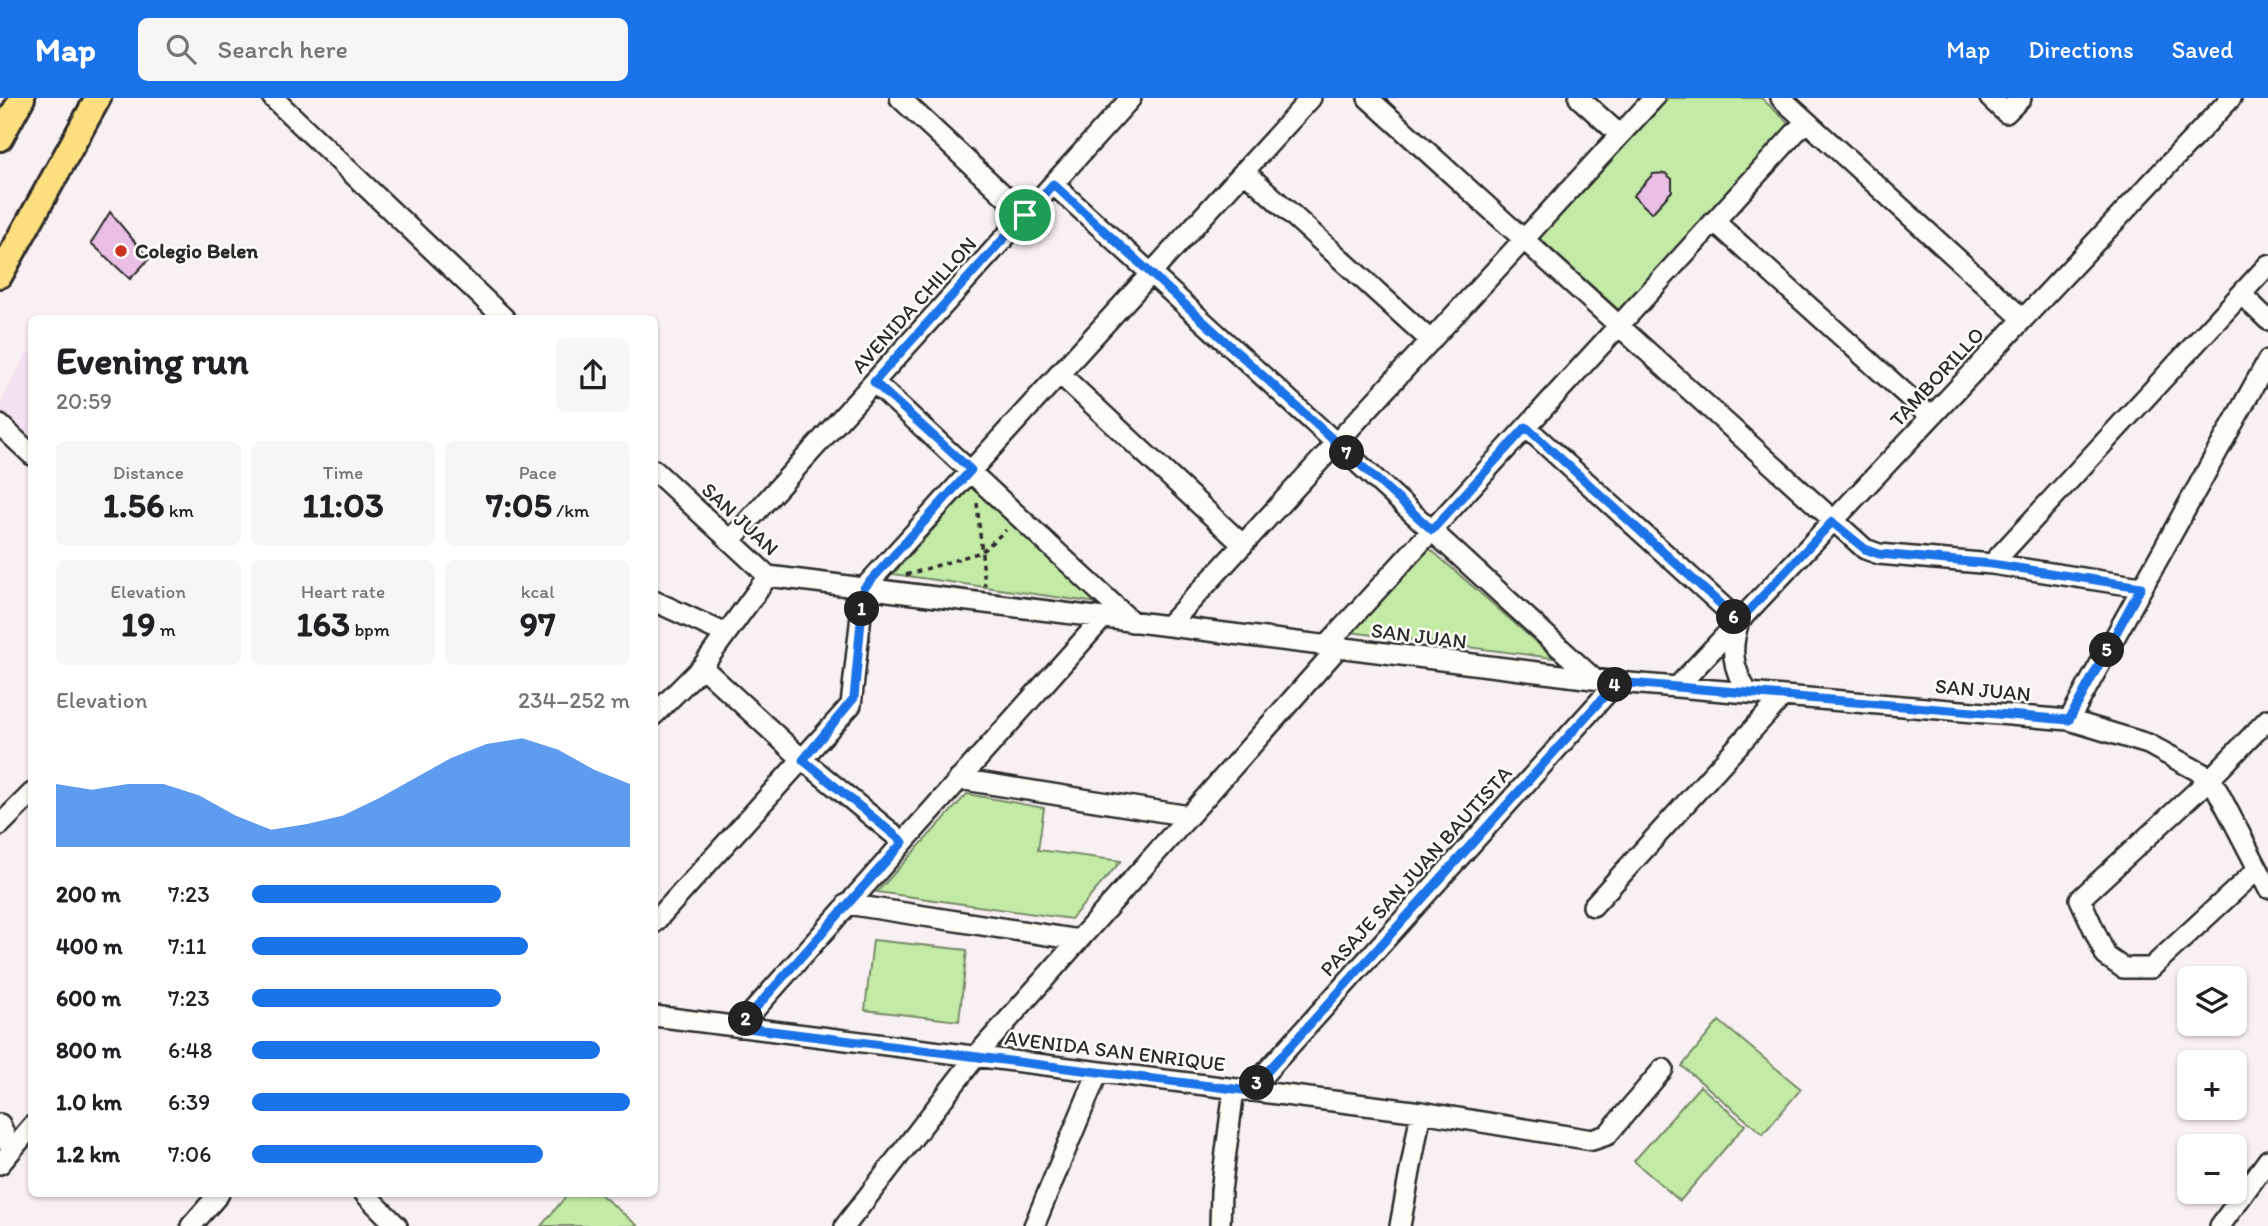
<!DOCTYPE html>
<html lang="en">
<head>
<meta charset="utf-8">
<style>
  body { margin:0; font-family:Itim,sans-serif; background:#f6f6f6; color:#202124; height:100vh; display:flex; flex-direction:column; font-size:26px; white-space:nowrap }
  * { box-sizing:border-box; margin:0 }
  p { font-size:23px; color:#757577 }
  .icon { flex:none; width:38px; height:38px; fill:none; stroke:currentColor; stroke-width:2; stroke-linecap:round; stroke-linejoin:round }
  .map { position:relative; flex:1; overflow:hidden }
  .panel { position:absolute; left:28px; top:217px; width:630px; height:882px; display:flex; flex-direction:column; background:#fff; border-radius:10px; box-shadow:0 2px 5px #0004 }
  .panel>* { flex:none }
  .controls { position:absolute; left:2177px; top:868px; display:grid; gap:14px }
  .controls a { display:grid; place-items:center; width:70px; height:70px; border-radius:10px; background:#fff; box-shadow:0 2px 5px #0004; font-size:35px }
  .pin { position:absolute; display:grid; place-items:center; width:60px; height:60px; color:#fff; margin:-30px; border:4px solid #fff; border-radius:50%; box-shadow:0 2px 7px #0007 }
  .km { position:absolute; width:35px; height:35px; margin:-18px; border-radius:50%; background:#222; color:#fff; font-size:19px; line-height:35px; text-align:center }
  .round { display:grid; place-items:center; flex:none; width:74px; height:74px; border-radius:10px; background:#f6f6f6 }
  .headline { display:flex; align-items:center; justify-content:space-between; height:119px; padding:0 28px }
  h1 { font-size:38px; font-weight:700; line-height:52px }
  .metrics { display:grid; grid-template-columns:repeat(3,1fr); gap:10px; height:119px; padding:7px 28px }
  .metrics div { display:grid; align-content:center; border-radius:10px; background:#f6f6f6; text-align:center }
  .metrics b { font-size:35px; font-weight:700 }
  .metrics small { font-size:19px; font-weight:400 }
  .metrics p { font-size:19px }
  .chart { height:196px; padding:14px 28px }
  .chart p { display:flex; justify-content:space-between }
  .chart svg { width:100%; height:126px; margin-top:7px; fill:#1a73e8; opacity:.7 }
  ul { padding:0 28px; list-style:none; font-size:23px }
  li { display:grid; grid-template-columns:112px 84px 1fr; align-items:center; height:52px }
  li i { height:18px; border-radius:9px; background:#1a73e8 }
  header { display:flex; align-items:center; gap:42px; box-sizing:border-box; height:98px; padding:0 35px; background:#1a73e8; color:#fff }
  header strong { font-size:33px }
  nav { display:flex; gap:38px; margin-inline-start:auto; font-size:24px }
  .search { width:490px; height:63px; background:#f6f6f6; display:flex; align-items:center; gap:18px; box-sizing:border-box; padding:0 24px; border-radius:10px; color:#757577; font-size:26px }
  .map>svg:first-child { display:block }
  .built { fill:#f4e1ef }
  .green { fill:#c3eba6; stroke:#778b68; stroke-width:2 }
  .building { fill:#eabfe5; stroke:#2b2b2b; stroke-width:2 }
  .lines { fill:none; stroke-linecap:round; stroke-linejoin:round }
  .minor-casing { stroke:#2b2b2b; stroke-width:24 }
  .major-casing { stroke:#2b2b2b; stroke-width:30 }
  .path { stroke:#2b2b2b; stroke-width:3.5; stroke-dasharray:5 5; stroke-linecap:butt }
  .minor { stroke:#fdfcf7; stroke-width:19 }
  .major { stroke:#fddf80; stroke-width:24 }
  .route-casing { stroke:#fff; stroke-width:14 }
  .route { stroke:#1a73e8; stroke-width:9 }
  .poi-dot { fill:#c8321e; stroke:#fdfcf7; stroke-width:2.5 }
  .labels { text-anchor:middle; stroke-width:5; stroke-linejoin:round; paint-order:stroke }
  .poi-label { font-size:21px; font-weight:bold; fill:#2b2b2b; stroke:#fdfcf7; text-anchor:start }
  .street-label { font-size:21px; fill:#2b2b2b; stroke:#fdfcf7 }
</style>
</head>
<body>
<header>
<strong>Map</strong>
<div class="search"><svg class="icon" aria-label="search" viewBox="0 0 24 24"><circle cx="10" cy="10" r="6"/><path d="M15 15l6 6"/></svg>Search here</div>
<nav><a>Map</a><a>Directions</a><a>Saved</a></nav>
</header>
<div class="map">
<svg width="2268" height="1128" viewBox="0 0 2268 1128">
  <rect width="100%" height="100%" fill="#f9f0f3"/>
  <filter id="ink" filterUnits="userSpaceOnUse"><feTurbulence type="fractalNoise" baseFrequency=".0143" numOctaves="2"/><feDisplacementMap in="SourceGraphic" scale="14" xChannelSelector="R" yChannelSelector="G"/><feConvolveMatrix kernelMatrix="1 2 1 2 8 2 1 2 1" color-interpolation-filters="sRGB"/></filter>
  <g filter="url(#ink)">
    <path class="built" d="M27 254 32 258 31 347 0 319V306Z"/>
    <path class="green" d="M1668 0H1761L1791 27 1620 213 1539 140Z
      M972 388 1098 505 893 476Z
      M1429 450 1554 560 1350 534Z
      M967 696 1044 710 1038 752 1121 763 1071 821 877 794Z
      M873 842 967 852 959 923 865 912Z
      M1719 923 1801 991 1763 1036 1682 968Z
      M1700 988 1745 1027 1680 1103 1634 1063Z
      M568 1096H600L638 1128H541Z"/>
    <path class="building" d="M1665 75 1672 81V93L1652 115 1633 98 1653 76Z
      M110 114 149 161 130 181 91 145Z"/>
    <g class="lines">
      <g class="minor-casing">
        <path id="minor" d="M273 0 504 220
          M900 0 1025 117
          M1368 0 1865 451 1879 456 1992 466 2141 489
          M1579 0 1620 37
          M1781 0 2023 221
          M1990 0 2006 15 2021 0
          M1244 73 1431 243
          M1053 86 1594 581
          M1714 123 1931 319
          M2241 196 2268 222
          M1059 275 1243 447
          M874 284 1132 524
          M0 327 32 357
          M1526 329 1739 523C1730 551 1732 570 1748 595
          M654 372 768 478 1617 584 2069 622 2148 646 2211 680
          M730 443 1131 0
          M1992 466 2268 167
          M654 503 726 536
          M1168 528 1654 0
          M1325 549 1806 23
          M702 569 803 662 903 744
          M1677 589 2231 0
          M654 617 702 569 768 478
          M2069 622 2268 262
          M2211 680 2268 790
          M959 681 1189 718
          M0 727 32 695
          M2258 771 2151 870H2123L2106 858 2080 801 2211 680 2268 621
          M847 806 1079 842
          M1593 808 1783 598
          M654 825 851 607 864 490 1311 0
          M654 918 1421 1014 1592 1042 1607 1037 1663 971
          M739 929 1103 520
          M1249 993 1617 584
          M0 1026 11 1052
          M0 1066 32 1028
          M365 1096 397 1128
          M191 1128 219 1096
          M845 1128 976 958 1337 551
          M1034 1128 1098 974
          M1220 1128 1221 1093 1234 991
          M1400 1128 1421 1014
          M2220 1128 2268 1062"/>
      </g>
      <g class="major-casing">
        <path id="major" d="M0 40 22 0
          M0 177 98 0"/>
      </g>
      <path class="path" d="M977 405 985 488
        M906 477 981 454 1006 432"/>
      <use href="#minor" class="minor"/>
      <use href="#major" class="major"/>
    </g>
  </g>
  <g class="lines" filter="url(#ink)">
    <g class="route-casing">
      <path id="route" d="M1053 86 1432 432 1526 329 1739 523 1832 424 1865 451 1879 456 1992 466 2141 489 2069 622 1617 584 1250 993 739 929 903 744 803 662 854 600 864 490 971 372 874 284Z"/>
    </g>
    <use href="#route" class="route"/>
  </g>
  <circle class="poi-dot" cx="121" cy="153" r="7"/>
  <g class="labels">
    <g class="poi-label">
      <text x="135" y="160">Colegio Belen</text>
    </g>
    <g class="street-label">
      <text transform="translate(914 207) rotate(-48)" y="7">AVENIDA CHILLON</text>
      <text transform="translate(1937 279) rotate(-47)" y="7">TAMBORILLO</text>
      <text transform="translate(740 421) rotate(43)" y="7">SAN JUAN</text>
      <text transform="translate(1419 538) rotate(7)" y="7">SAN JUAN</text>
      <text transform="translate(1983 592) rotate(5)" y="7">SAN JUAN</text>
      <text transform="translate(1416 773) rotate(-48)" y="7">PASAJE SAN JUAN BAUTISTA</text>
      <text transform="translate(1115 953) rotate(7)" y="7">AVENIDA SAN ENRIQUE</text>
    </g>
  </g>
</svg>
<div class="controls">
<a><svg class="icon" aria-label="layers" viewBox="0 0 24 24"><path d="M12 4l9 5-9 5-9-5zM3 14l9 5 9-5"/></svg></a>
<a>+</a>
<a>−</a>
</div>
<div class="pin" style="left:1025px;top:117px;background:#1e9e55"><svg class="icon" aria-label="arrive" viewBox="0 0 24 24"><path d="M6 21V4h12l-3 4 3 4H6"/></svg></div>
<b class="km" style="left:862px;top:511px">1</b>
<b class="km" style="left:746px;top:921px">2</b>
<b class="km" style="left:1257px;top:985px">3</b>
<b class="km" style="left:1615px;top:587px">4</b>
<b class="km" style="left:2107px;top:552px">5</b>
<b class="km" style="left:1734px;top:519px">6</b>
<b class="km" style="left:1347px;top:355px">7</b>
<section class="panel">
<div class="headline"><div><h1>Evening run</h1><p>20:59</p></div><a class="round"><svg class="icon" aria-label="share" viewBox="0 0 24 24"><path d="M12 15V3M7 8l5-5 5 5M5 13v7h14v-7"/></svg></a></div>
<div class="metrics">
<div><p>Distance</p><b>1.56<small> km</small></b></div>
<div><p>Time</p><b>11:03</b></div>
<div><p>Pace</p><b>7:05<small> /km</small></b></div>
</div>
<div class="metrics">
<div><p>Elevation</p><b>19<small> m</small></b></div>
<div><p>Heart rate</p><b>163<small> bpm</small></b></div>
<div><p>kcal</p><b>97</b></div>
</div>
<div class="chart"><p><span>Elevation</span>234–252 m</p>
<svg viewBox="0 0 160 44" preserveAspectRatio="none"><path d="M0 44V22L10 24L20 22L30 22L40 26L50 33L60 38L70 36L80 33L90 27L100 20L110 13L120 8L130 6L140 10L150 17L160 22V44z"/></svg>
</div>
<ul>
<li><b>200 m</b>7:23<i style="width:66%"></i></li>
<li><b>400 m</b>7:11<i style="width:73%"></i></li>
<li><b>600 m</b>7:23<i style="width:66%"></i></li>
<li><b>800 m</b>6:48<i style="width:92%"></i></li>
<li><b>1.0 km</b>6:39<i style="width:100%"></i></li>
<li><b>1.2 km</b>7:06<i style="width:77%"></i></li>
</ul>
</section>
</div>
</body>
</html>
